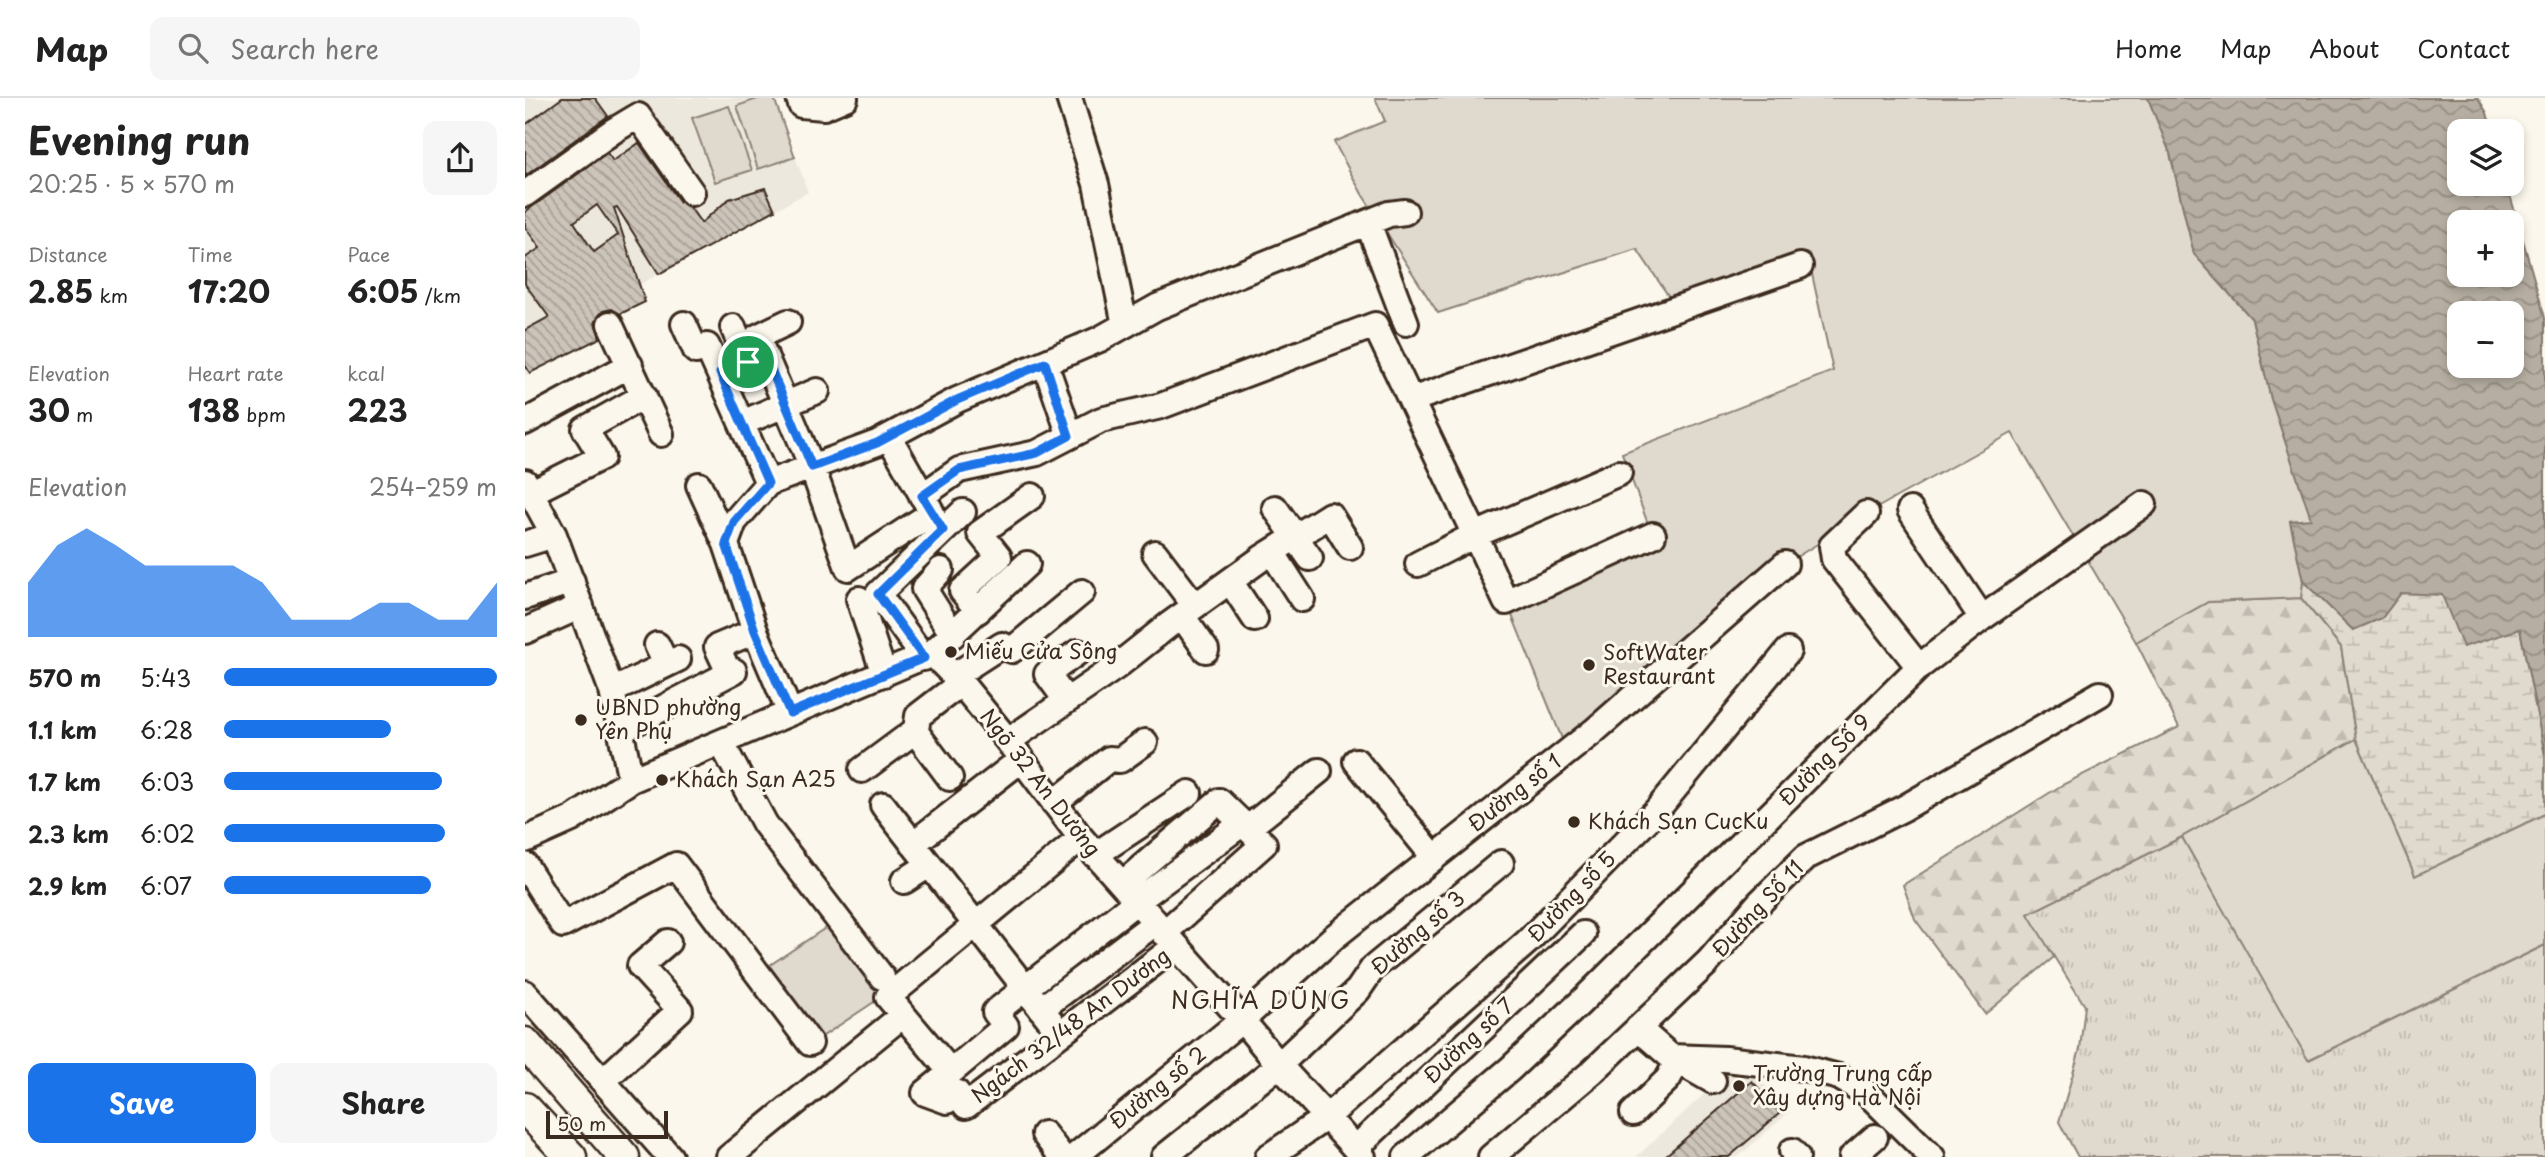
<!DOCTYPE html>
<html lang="en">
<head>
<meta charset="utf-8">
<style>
  body { margin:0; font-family:"Playpen Sans",sans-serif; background:#f6f6f6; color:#222; height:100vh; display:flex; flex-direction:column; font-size:26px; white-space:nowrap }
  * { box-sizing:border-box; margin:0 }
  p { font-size:23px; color:#767676 }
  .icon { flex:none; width:38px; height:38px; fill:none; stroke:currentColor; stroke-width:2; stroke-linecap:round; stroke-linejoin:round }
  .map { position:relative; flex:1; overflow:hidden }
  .panel { display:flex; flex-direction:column; background:#fff; width:525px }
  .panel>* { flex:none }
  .buttons { position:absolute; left:1922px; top:21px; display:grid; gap:14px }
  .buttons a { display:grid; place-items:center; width:77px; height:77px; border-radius:14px; background:#fff; box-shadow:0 4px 10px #0003; font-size:35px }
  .scale { position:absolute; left:21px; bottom:18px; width:122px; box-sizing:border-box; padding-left:7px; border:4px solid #3b2a1e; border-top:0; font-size:19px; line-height:24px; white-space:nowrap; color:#3b2a1e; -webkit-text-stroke:5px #fbf7ec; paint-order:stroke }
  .pin { position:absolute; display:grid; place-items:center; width:60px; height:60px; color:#fff; margin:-30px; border:4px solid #fff; border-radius:50%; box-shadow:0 2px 7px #0007 }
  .round { display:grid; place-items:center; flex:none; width:74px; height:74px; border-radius:14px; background:#f6f6f6 }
  .overview { display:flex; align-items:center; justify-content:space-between; height:119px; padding:0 28px }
  h1 { font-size:38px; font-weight:700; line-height:52px }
  .stats { display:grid; grid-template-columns:repeat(3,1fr); gap:10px; height:119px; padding:7px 28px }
  .stats div { display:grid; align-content:center }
  .stats b { font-size:30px; font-weight:700 }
  .stats small { font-size:19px; font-weight:400 }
  .stats p { font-size:19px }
  .chart { height:196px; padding:14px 28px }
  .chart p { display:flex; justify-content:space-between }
  .chart svg { width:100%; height:126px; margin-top:7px; fill:#1a73e8; opacity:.7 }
  .action { display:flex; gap:14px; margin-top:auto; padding:14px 28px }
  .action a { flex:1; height:80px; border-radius:14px; background:#1a73e8; color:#fff; font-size:28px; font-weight:700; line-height:80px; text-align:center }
  .action a+a { background:#f6f6f6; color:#222 }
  ul { padding:0 28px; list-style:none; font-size:23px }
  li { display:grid; grid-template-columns:112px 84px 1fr; align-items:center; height:52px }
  li i { height:18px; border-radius:9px; background:#1a73e8 }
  header { display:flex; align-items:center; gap:42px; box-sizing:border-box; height:98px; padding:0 35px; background:#fff; border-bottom:2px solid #e0e0e0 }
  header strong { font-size:33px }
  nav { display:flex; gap:38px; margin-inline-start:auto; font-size:24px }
  .search { width:490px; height:63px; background:#f6f6f6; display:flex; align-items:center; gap:18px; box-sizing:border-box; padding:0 24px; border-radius:14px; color:#767676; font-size:26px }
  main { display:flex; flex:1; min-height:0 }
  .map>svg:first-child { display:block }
  .built { fill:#ede8dd }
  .grass { fill:url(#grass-tufts); stroke:#8d8276; stroke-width:2 }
  .forest { fill:url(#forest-firs); stroke:#8d8276; stroke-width:2 }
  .wetland { fill:url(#wetland-marsh); stroke:#8d8276; stroke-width:2 }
  .garden { fill:#dfd9ce; stroke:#8d8276; stroke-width:2 }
  .water { fill:url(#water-waves); stroke:#85796d; stroke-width:2; fill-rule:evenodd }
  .building { fill:url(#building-back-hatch); stroke:#3b2a1e; stroke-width:2; fill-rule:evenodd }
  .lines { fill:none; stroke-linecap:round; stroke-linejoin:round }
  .minor-casing { stroke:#3b2a1e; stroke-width:30 }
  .major-casing { stroke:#3b2a1e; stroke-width:35 }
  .minor { stroke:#fbf7ec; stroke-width:24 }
  .major { stroke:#fbf7ec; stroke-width:30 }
  .route-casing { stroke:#fff; stroke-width:14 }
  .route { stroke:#1a73e8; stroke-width:9 }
  .poi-dot { fill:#3b2a1e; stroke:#fbf7ec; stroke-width:2.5 }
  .labels { text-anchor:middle; stroke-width:6; stroke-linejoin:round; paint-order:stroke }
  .poi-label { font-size:21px; fill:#3b2a1e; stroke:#fbf7ec; text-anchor:start }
  .street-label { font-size:21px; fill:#3b2a1e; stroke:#fbf7ec }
  .neighbourhood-label { font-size:23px; letter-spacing:2px; fill:#3b2a1e; stroke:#fbf7ec }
</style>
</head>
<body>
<header>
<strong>Map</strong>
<div class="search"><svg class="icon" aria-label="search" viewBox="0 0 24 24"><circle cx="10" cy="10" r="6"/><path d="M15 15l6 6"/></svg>Search here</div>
<nav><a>Home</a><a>Map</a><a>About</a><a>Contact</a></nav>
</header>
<main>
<section class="panel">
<div class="overview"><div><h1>Evening run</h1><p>20:25 · 5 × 570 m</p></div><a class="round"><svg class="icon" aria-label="share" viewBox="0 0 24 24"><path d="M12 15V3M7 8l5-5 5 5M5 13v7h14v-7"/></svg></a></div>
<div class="stats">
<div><p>Distance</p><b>2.85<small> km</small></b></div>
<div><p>Time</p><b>17:20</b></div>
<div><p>Pace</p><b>6:05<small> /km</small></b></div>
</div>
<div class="stats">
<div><p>Elevation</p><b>30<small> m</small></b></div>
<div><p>Heart rate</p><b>138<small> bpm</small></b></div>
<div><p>kcal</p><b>223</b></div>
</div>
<div class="chart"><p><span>Elevation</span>254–259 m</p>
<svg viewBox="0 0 160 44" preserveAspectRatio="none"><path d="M0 44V25L10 12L20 6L30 12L40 19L50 19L60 19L70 19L80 25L90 38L100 38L110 38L120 32L130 32L140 38L150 38L160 25V44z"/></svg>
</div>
<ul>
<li><b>570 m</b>5:43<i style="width:100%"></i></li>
<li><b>1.1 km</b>6:28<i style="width:61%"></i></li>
<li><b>1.7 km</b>6:03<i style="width:80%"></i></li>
<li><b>2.3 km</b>6:02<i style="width:81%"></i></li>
<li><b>2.9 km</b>6:07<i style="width:76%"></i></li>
</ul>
<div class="action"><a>Save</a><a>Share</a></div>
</section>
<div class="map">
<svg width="2020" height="1059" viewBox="0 0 2020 1059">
  <defs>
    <pattern id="grass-tufts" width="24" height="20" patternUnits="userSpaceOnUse" patternTransform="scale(1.75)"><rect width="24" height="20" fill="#dfd9ce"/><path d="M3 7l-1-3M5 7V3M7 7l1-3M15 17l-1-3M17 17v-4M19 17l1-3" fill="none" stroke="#c0bab0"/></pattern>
    <pattern id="forest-firs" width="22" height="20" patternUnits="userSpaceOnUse" patternTransform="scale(1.75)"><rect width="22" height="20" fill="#dfd9ce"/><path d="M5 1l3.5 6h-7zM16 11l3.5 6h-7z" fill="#c0bab0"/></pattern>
    <pattern id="wetland-marsh" width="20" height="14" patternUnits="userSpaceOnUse" patternTransform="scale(1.75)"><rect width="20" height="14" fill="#dfd9ce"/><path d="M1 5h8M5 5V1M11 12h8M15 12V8" fill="none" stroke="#c0bab0"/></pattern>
    <pattern id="water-waves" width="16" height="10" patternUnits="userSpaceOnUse" patternTransform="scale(1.75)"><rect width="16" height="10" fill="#b6aea2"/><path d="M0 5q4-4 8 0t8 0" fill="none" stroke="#958e83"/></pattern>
    <pattern id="building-back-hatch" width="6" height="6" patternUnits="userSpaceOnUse" patternTransform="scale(1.75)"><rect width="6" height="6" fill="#ccc4b9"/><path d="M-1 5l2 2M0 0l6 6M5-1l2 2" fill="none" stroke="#a79f96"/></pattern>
  </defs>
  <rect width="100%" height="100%" fill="#fbf7ec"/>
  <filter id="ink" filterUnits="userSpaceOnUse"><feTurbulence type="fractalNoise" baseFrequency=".0143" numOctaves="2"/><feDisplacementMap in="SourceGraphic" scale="14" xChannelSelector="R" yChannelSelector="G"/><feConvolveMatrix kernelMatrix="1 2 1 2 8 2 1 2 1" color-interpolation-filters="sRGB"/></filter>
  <g filter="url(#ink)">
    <path class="built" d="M0 0H249L283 94 114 187 120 204 82 222 88 233 0 278Z
      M1218 960 1263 1015 1213 1059H1111Z"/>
    <path class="grass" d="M1657 739 1784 962 2020 847V1059H1553L1534 1024 1555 951 1560 908 1502 816Z"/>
    <path class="forest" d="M1776 500 1816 549 1831 641 1657 739 1503 816 1529 859 1460 916 1390 821 1378 787 1537 687 1654 629 1611 544 1683 504Z"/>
    <path class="wetland" d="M1778 483 1828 532 1857 520 1876 495 1917 496 1995 531 2020 657V716L1890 778 1831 641 1816 549 1776 500Z"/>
    <path class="garden" d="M235 0H249L270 59 233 71 212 8Z
      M850 0H1623L1645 55 1669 156 1727 221 1746 301 1787 422 1765 423 1778 483 1776 500 1683 504 1611 544 1487 335 1341 416 1260 466 1042 653 984 510 1127 437 1097 355 1308 273 1287 176 1157 218 1112 151 913 215 837 96 809 44 860 23Z
      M204 8 227 72 190 84 167 20Z
      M1831 641 1890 778 2020 716V847L1783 962 1657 739Z
      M314 821 364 894 289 944 239 871Z"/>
    <path class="water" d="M1623 0H1953L1962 15 1967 33H1934V86H1982L2020 220V657L1995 531 1938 549 1917 497 1876 495 1857 520 1828 532 1778 483 1765 423 1786 421 1746 301 1727 221 1669 156 1645 55ZM1934 124H1986V177H1934ZM1934 215H1986V268H1934Z"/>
    <path class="building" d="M37 0H70L83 18 0 78V27Z
      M114 45 155 104 165 109 176 125 204 101 240 90 250 112 134 176 92 109 89 110 120 204 95 216 87 211 78 213 70 224 75 240 5 275 0 267V232L24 219 0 186V160L15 150 0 129V114L82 55 88 63ZM72 107 93 137 69 154 49 124Z
      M1227 983 1255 1015 1204 1059H1139Z"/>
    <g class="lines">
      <g class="minor-casing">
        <path id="minor" d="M274 0 276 7 299 9 320 0
          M544 0 571 86 600 227
          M0 96 88 33 113 18 167 95
          M843 125 881 225
          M263 224 232 239 287 369 323 470 407 415
          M85 226 136 336
          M159 226 171 253 182 248 243 385
          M208 229 223 264
          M520 265 545 338
          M195 275 240 257
          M886 302 1275 168
          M0 324 105 267
          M217 325 292 293
          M364 339 405 411
          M0 384 29 437 87 593 106 682
          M174 387 201 446
          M5 395 77 359 60 331 119 298
          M397 398 434 372 512 355 576 322 636 308 850 227 950 437 1094 375
          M750 410 785 460
          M1385 412 1457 520
          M1341 416 1307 448 1309 461 1394 569
          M0 446 29 437
          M747 454 777 501
          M630 455 670 508
          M893 466 950 437 981 504 1128 437
          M416 472 399 491 428 537
          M705 483 730 521
          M0 499 47 483
          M334 501 359 576
          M453 513 437 493 474 459 455 435 507 398
          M657 518 681 552
          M0 533 56 508
          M132 547 141 566
          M407 555 502 466
          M399 560 353 496 438 414
          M199 564 192 549 230 533
          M429 578 477 547 487 552 557 494
          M87 593 153 561
          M541 602 522 576 553 554
          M265 615 230 533 201 446 209 424 243 385 352 345 432 302 575 241 632 209 864 116 880 114
          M96 632 209 573
          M390 633 425 680
          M483 643 591 569 645 526 737 460 805 417 825 449
          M197 646 240 726 357 879
          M831 663 909 759
          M337 672 391 632 393 618 436 585
          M529 705 584 661 595 662 620 644
          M358 707 535 935
          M723 730 794 673
          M556 740 363 899 426 974 481 928 470 914 612 803 718 725
          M0 742 47 721 106 682 407 555 436 585 483 643 556 740 717 922 754 967 838 1059
          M388 746 497 661
          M570 757 664 695
          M0 767 38 827 151 767 285 945
          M379 783 404 767
          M597 786 694 703 739 746 639 835
          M0 895 145 1059
          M516 911 630 825
          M1113 930 1146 959 1188 983
          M1146 959 1200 961 1279 970 1314 979 1343 996 1407 1059
          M426 974 400 995 422 1003 432 995 441 1008 651 848
          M78 983 155 912 115 868 143 844
          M1108 1015 1143 981 1153 962
          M519 1036 537 1059
          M831 1050 1058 836
          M1267 1053 1272 1059
          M204 1059 378 917
          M549 1059 717 922 809 839 1069 633 1260 466
          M639 1059 754 967 833 892 848 870 976 765
          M743 1059 803 1018 1002 844 1132 712 1263 553
          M881 1059 985 971 1054 906 1394 569 1457 520 1619 406
          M966 1059 1067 974 1183 864 1234 805 1281 759 1379 710 1575 596
          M1327 1059 1350 1039"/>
      </g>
      <g class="major-casing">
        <path id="major" d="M0 945 99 1059
          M0 1010 46 1059"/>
      </g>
      <use href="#minor" class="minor"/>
      <use href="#major" class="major"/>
    </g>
  </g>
  <g class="lines" filter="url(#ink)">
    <g class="route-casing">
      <path id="route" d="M240 257 287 369 352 345 432 302 520 265 544 338 512 355 434 372 397 398 418 432 353 496 399 560 265 615 230 533 201 446 209 424 243 385 195 275Z"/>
    </g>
    <use href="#route" class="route"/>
  </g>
  <g class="poi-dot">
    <circle cx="426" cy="554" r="7"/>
    <circle cx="1064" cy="567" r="7"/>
    <circle cx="56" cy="622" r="7"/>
    <circle cx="137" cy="682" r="7"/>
    <circle cx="1049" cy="724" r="7"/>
    <circle cx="1214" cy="988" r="7"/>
  </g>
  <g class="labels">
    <g class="poi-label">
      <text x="440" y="561">Miếu Cửa Sông</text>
      <text x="1078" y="562">SoftWater<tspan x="1078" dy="24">Restaurant</tspan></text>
      <text x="70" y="617">UBND phường<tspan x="70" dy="24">Yên Phụ</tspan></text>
      <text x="151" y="689">Khách Sạn A25</text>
      <text x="1063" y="731">Khách Sạn CucKu</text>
      <text x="1228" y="983">Trường Trung cấp<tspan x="1228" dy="24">Xây dựng Hà Nội</tspan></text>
    </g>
    <g class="street-label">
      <text transform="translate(1300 662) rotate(-45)" y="7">Đường Số 9</text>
      <text transform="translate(515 685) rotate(52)" y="7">Ngõ 32 An Dương</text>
      <text transform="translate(990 695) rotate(-38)" y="7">Đường số 1</text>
      <text transform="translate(1047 799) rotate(-46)" y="7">Đường số 5</text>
      <text transform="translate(1233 811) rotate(-47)" y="7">Đường Số 11</text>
      <text transform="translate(893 835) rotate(-41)" y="7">Đường số 3</text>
      <text transform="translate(546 928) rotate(-37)" y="7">Ngách 32/48 An Dương</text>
      <text transform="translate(944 943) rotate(-43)" y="7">Đường số 7</text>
      <text transform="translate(633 990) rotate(-39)" y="7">Đường số 2</text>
    </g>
    <g class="neighbourhood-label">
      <text x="736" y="911">NGHĨA DŨNG</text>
    </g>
  </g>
</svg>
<div class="buttons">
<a><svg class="icon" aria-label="layers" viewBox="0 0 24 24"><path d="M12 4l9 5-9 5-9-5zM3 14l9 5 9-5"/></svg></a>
<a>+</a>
<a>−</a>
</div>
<div class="scale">50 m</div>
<div class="pin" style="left:223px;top:264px;background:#1e9e55"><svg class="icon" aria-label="arrive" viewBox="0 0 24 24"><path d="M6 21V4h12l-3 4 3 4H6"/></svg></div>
</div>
</main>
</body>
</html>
